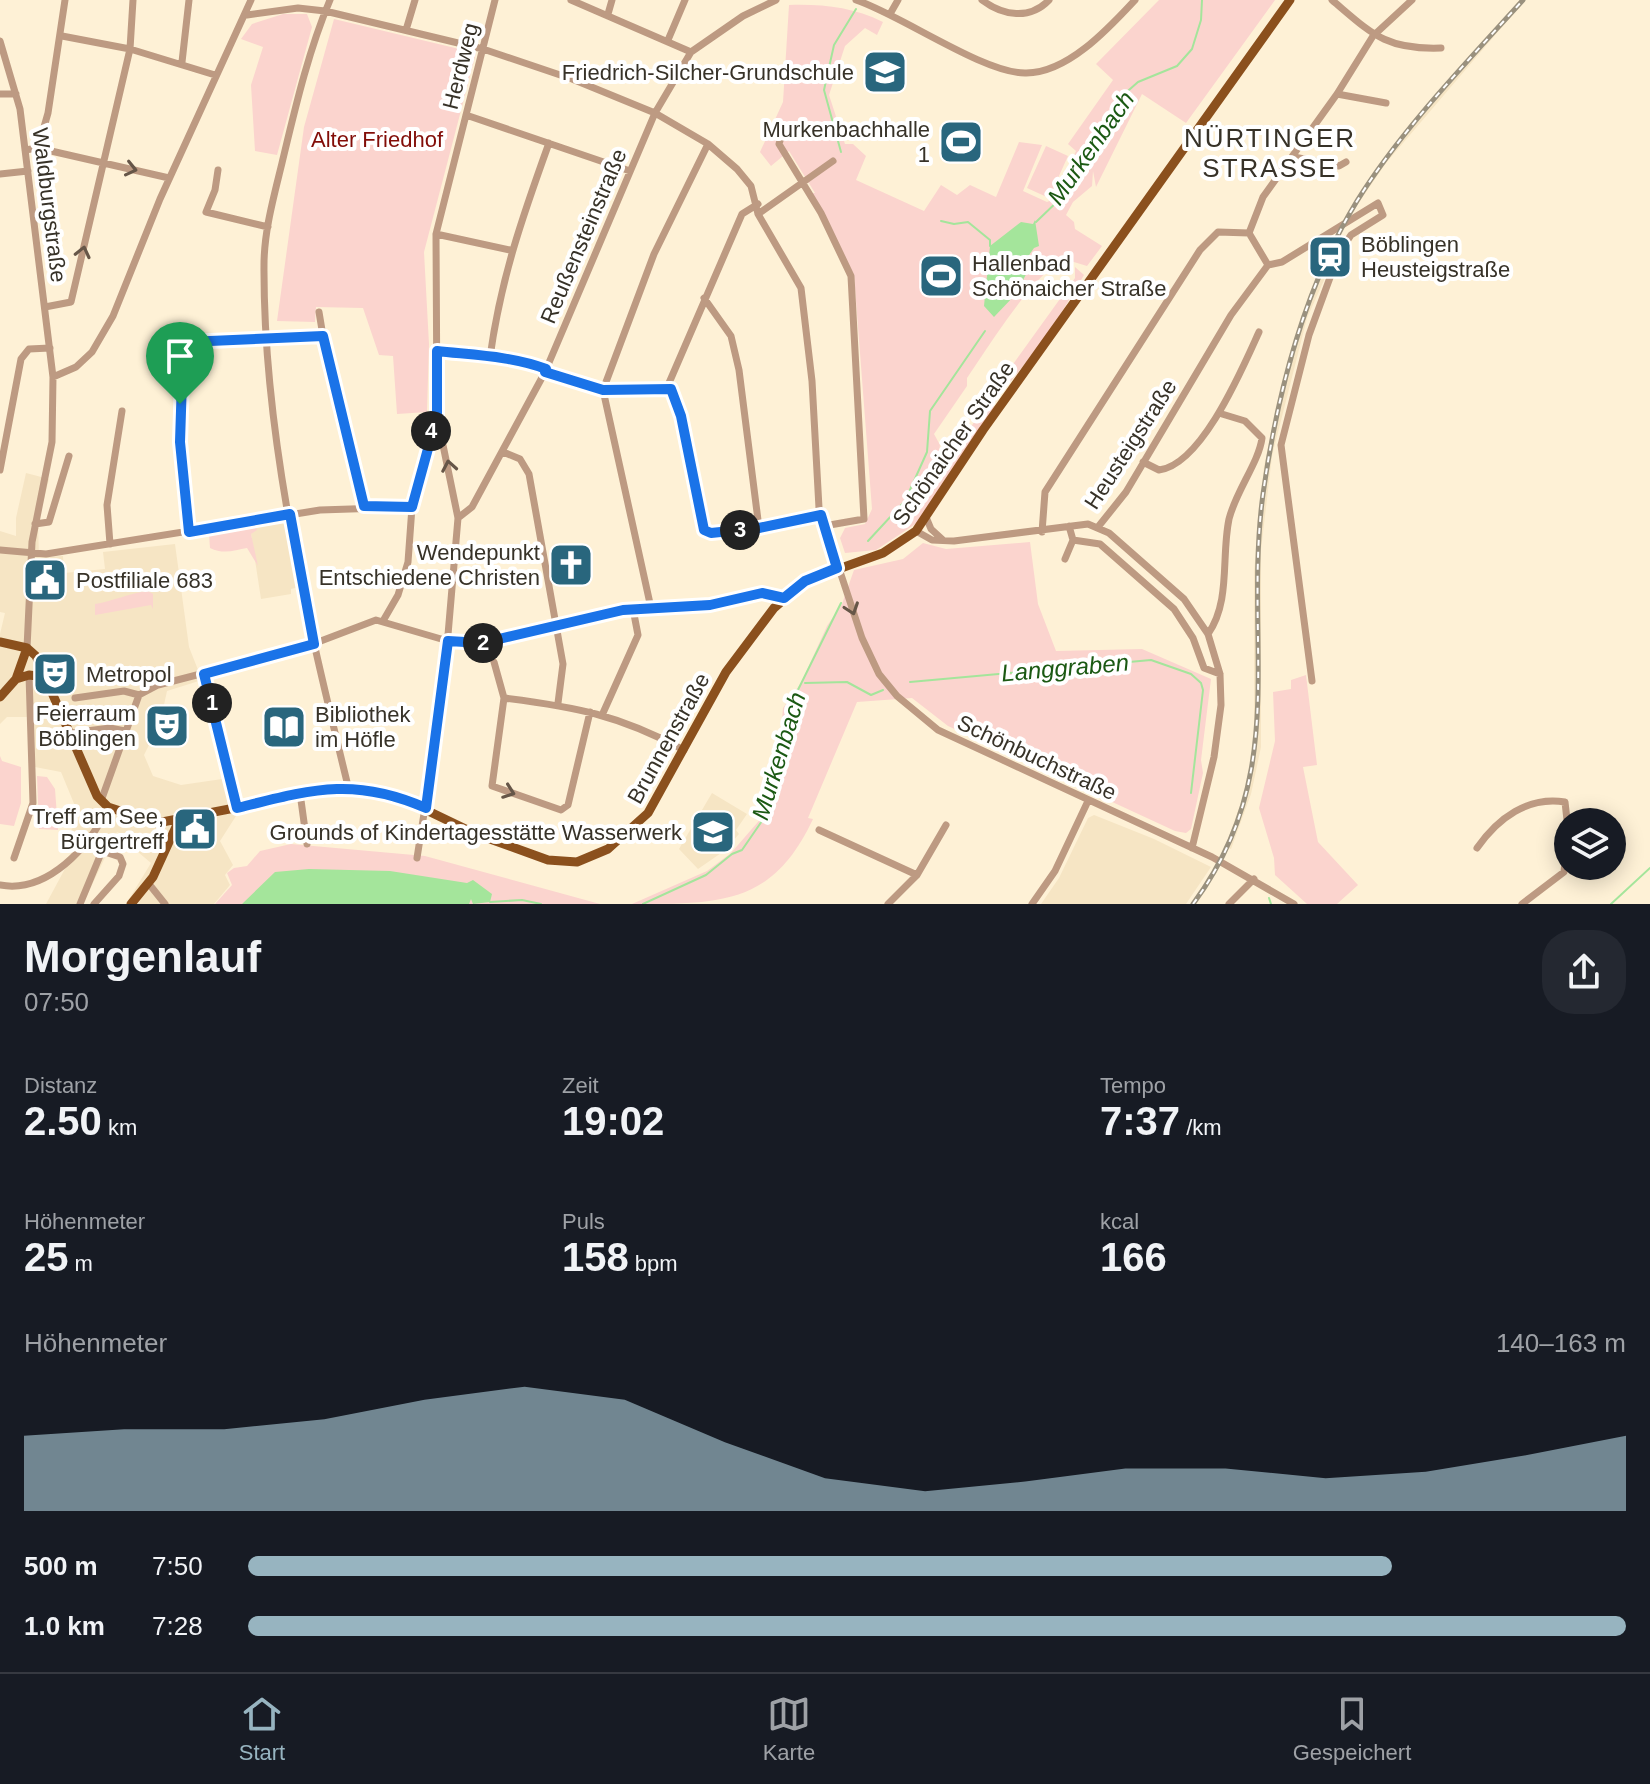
<!DOCTYPE html>
<html lang="de">
<head>
<meta charset="utf-8">
<style>
  body { margin:0; font-family:Arial,sans-serif; background:#242831; color:#f1f3f6; height:100vh; display:flex; flex-direction:column; font-size:30px; white-space:nowrap }
  * { box-sizing:border-box; margin:0 }
  p { font-size:26px; color:#9ea1a6 }
  .icon { flex:none; width:44px; height:44px; fill:none; stroke:currentColor; stroke-width:2; stroke-linecap:round; stroke-linejoin:round }
  .map { position:relative; height:904px; overflow:hidden }
  .side { display:flex; flex-direction:column; background:#171b24; flex:1 }
  .side>* { flex:none }
  .controls { position:absolute; left:1554px; top:808px; display:grid; gap:16px }
  .controls a { display:grid; place-items:center; width:72px; height:72px; border-radius:50%; background:#171b24; box-shadow:0 4px 20px #0003; font-size:40px }
  .pin { position:absolute; display:grid; place-items:center; width:68px; height:68px; color:#fff; margin:-82px -34px; border-radius:50% 50% 50% 0; rotate:-45deg; box-shadow:0 0 8px #0007 }
  .pin .icon { rotate:45deg }
  .km { position:absolute; width:40px; height:40px; margin:-20px; border-radius:50%; background:#222; color:#fff; font-size:22px; line-height:40px; text-align:center }
  .round { display:grid; place-items:center; flex:none; width:84px; height:84px; border-radius:32px; background:#242831 }
  .head { display:flex; align-items:center; justify-content:space-between; height:136px; padding:0 24px }
  h1 { font-size:44px; font-weight:800; line-height:60px }
  .figures { display:grid; grid-template-columns:repeat(3,1fr); gap:12px; height:136px; padding:8px 24px }
  .figures div { display:grid; align-content:center }
  .figures b { font-size:40px; font-weight:800 }
  .figures small { font-size:22px; font-weight:400 }
  .figures p { font-size:22px }
  .chart { height:224px; padding:16px 24px }
  .chart p { display:flex; justify-content:space-between }
  .chart svg { width:100%; height:144px; margin-top:8px; fill:#97b4c0; opacity:.7 }
  ul { padding:0 24px; list-style:none; font-size:26px }
  li { display:grid; grid-template-columns:128px 96px 1fr; align-items:center; height:60px }
  li i { height:20px; border-radius:10px; background:#97b4c0 }
  .dock { display:flex; justify-content:space-around; align-items:center; height:112px; border-top:2px solid #363941; background:#171b24; font-size:22px; color:#9ea1a6 }
  .dock a { display:grid; justify-items:center; gap:4px }
  .dock .active { color:#97b4c0 }
  .map>svg:first-child { display:block }
  .built { fill:#f6e5c4 }
  .green { fill:#fbd4ce }
  .water { fill:#a4e59b }
  .lines { fill:none; stroke-linecap:round; stroke-linejoin:round }
  .stream { stroke:#a4e59b; stroke-width:2 }
  .minor { stroke:#bd9a82; stroke-width:7 }
  .major { stroke:#8b501d; stroke-width:9 }
  .rail-casing { stroke:#9a917e; stroke-width:5 }
  .rail { stroke:#fff; stroke-width:2; stroke-dasharray:6; stroke-linecap:butt }
  .oneway { stroke:#665648 }
  .route-casing { stroke:#fff; stroke-width:16 }
  .route { stroke:#1a73e8; stroke-width:10 }
  .labels { text-anchor:middle; stroke-width:8; stroke-linejoin:round; paint-order:stroke }
  .street-label { font-size:22px; fill:#373228; stroke:#fff }
  .poi-label { font-size:22px; fill:#373228; stroke:#fff; text-anchor:end }
  .park-label { font-size:22px; fill:#820d08; stroke:#fff }
  .water-label { font-size:24px; font-style:italic; fill:#1b5913; stroke:#fff }
  .quarter-label { font-size:26px; letter-spacing:2px; fill:#373228; stroke:#fff }
</style>
</head>
<body>
<div class="map">
<svg width="1650" height="904" viewBox="0 0 1650 904">
  <rect width="100%" height="100%" fill="#fef1d6"/>
  <path class="built" d="M1520 0H1525L1386 163 1351 214 1348 212 1379 164Z
    M1338 230 1343 238 1307 318 1272 456 1261 550V747L1251 794 1231 849 1225 847 1245 792 1254 746V572L1264 466 1292 347Z
    M26 473 49 479 38 523 39 557 63 556 64 573 105 569 103 552 175 544 189 647 202 680 167 691 160 723 144 755 153 776 181 785 229 778 236 816 220 841 233 865 225 875 230 885 214 904H126L151 863 138 852 136 840 117 832 83 904H46L74 852 64 840 80 818 61 772 35 767 34 717H7L0 724V634L5 613 0 612V531L16 536V518Z
    M281 521 286 524 299 587 291 589V594L261 599 251 534 256 526Z
    M712 793 747 814 736 830 739 834 724 851 698 869 679 849Z
    M1094 815 1154 839 1211 867 1186 904H1041L1059 878 1088 818Z"/>
  <path class="green" d="M1159 0H1275L1186 123 1142 94 1096 187 1093 171 1092 186 1073 202 1066 215 1074 222 1075 229 1102 246 1087 266 1064 259C1033 274 988 348 967 378V386L934 434 940 445 939 452 951 455 989 401 994 407 917 523 876 550 845 553 840 538 845 528 865 524 872 509 854 275 811 193H815L789 151 771 166 760 152 783 102 789 5C823 4 852 7 883 22L877 35 865 28 845 46 829 95 845 144H853L866 156 856 180 924 211 941 185 957 195 970 185 996 197 1019 142 1042 145 1023 191 1047 202 1052 200 1076 151 1068 144 1113 80 1096 64Z
    M283 14H307L312 27 277 155 255 151 251 85 263 47 241 39 252 24Z
    M334 19 476 53 424 252 429 344 427 412 397 414 393 356 379 355 363 308 316 307 315 322 277 321 304 127Z
    M1046 146 1068 156 1049 198 1027 188Z
    M1075 267 1084 275 1048 335 1007 386 997 388 995 382 1001 381 1075 278Z
    M254 525 257 530 251 534 258 566 247 548C235 550 224 555 210 548L209 534Z
    M1030 542 1038 604 1056 651 1142 649 1211 679 1201 760 1203 773 1191 829 1186 833 1175 831 948 726 912 698 857 702 808 818 813 819C773 904 723 904 632 904L707 871 731 853 770 808 776 789 783 708 801 683 827 626 842 604 854 570 903 559 923 543 946 549Z
    M148 591 153 594V609L151 605 95 615V604C114 601 129 593 148 591Z
    M1306 675 1317 765 1303 767 1318 842 1358 885 1337 904H1307L1275 875 1274 858 1259 808 1275 741 1273 692 1291 689V680Z
    M0 756 2 761 21 767V803L14 826 0 824Z
    M37 776 47 777 55 789 58 830 39 829Z
    M291 844 425 856 600 904H215L232 885 227 873 234 868 247 866 260 851Z"/>
  <path class="water" d="M1035 220 1039 246 1034 248 1025 261 1031 265 1015 295 994 317 984 306 990 246 1021 222 1033 224Z
    M309 869 390 871 467 883 473 880 492 894 490 902 473 904 471 899 469 904H242L275 872Z"/>
  <g class="lines">
    <path class="stream" d="M841 152 824 90 834 45 856 9
      M941 221 954 224 968 222 990 240V246
      M1036 222 1062 197 1121 97 1138 82 1177 66 1192 49 1201 20 1202 0
      M868 541 905 501 927 452 930 411 985 331
      M910 682 1151 660 1191 674 1201 683 1203 690 1191 793
      M805 683 847 682 871 695 883 690
      M1269 898 1271 904
      M490 902 522 900 541 904
      M643 904 706 875 732 854 742 850 764 818 790 706 841 603
      M1611 904 1650 868"/>
    <path class="minor" d="M330 0C308 52 295 109 282 163 274 196 264 231 264 265 263 437 307 619 348 786
      M571 0 691 52
      M856 0C901 15 983 73 1025 73 1067 74 1109 28 1135 0
      M982 0C1003 16 1030 20 1049 0
      M1332 0C1371 33 1385 50 1441 48
      M608 14 612 0
      M890 14 898 0
      M247 15 298 8 325 11 483 49 572 79 655 113 708 144 737 169 751 186 758 214 801 288 812 381 819 508 862 638 879 674 897 696 938 730 1212 857 1294 904
      M406 30 415 0
      M62 36 130 49 215 75
      M668 40 685 0
      M0 41 20 109 53 377 52 442 32 542 27 648
      M182 62 189 0
      M0 94H16
      M1337 94 1386 103
      M466 115 630 171
      M782 134 779 144 821 213 851 276 864 519 824 526
      M708 144 654 254 603 390 671 389 669 383 742 214 758 204
      M38 148 48 113 65 0
      M25 150 38 148 169 178
      M1294 157 1339 166 1346 162
      M218 170 215 190 206 212 268 227
      M0 174 28 171
      M758 214 833 161
      M1249 233 1263 197 1337 94 1373 36 1412 0
      M1249 233 1268 265
      M436 234 510 250
      M704 298 731 336 739 370 759 528
      M45 307 71 302 130 49 133 0
      M319 312 323 336
      M437 351 490 357 546 369
      M490 357C501 278 522 218 549 143
      M545 372 603 390 651 608
      M53 377 76 367 92 352 113 316 160 199 251 0
      M671 389 681 416 704 530 759 528 821 515
      M503 452 520 459 529 474 563 664 558 703
      M1143 462 1159 470C1202 465 1243 367 1259 332
      M0 470 21 359 29 349 50 348
      M926 517 931 529 943 540
      M458 518 472 507 545 372 655 113 691 52 743 16 776 0
      M35 524 49 522 69 456
      M1069 526 1073 540 1100 544 1174 609 1193 638 1204 668 1220 674
      M1098 527 1126 492 1231 315 1268 265 1282 262 1378 203 1383 215 1351 235 1339 253 1309 335 1281 445 1312 681
      M916 531 932 540 954 541 1088 524 1109 533 1184 599 1208 634 1220 674 1221 705 1214 757 1192 848
      M189 532 180 442 183 353 187 342 323 336 364 506
      M1042 532 1045 492 1200 250 1218 232 1249 233
      M110 544 107 505 122 411
      M0 550 46 554 320 510 412 507
      M1065 559 1073 540
      M383 621 398 595 408 562 412 507 437 416 436 234 495 0
      M1208 634C1231 601 1221 557 1229 519 1236 491 1259 462 1262 438L1245 421 1222 414
      M494 662 504 698 492 786 561 810 568 805 590 712
      M204 674 237 808
      M75 698 124 691 139 695
      M504 698C576 707 619 715 684 750
      M603 713 638 635 633 609
      M71 733 110 728 125 731
      M300 793 307 844
      M101 801 139 695 158 685 305 647 376 620 448 641 482 643 623 610 710 605 762 593 784 598
      M819 830 917 875
      M1477 848C1498 818 1528 796 1565 802L1568 829
      M14 858 33 803 29 675
      M417 858 443 693 458 518 437 416
      M149 884 165 904
      M0 885C47 894 91 846 108 807
      M80 904 102 851 91 840
      M94 904 119 876 123 864 120 857 102 851
      M888 904 917 875 946 825
      M1032 904 1055 871 1088 801
      M1229 904 1254 879
      M1522 904 1564 872 1568 830"/>
    <path class="major" d="M0 642 27 648
      M27 648 36 656 97 796 108 807 157 823 348 786 399 797 476 834 548 860 577 862 608 849 648 813 726 672 774 608 805 581 883 553 916 531 983 430 1290 0
      M16 679 29 675 46 677
      M0 697 16 679 27 648
      M131 904 153 877 180 818"/>
    <g class="rail-casing">
      <path id="rail" d="M1193 904C1292 771 1243 644 1263 494 1277 394 1304 288 1357 201 1401 130 1467 62 1523 0"/>
    </g>
    <use href="#rail" class="rail"/>
  </g>
  <defs><path id="oneway-chevron" d="M-2-3.5L2.5 0L-2 3.5" fill="none" stroke-width="1.6" stroke-linecap="round" stroke-linejoin="round" transform="scale(2)"/></defs>
  <g class="oneway">
    <use href="#oneway-chevron" transform="translate(131 169) rotate(13)"/>
    <use href="#oneway-chevron" transform="translate(83 252) rotate(-77)"/>
    <use href="#oneway-chevron" transform="translate(449 466) rotate(-100)"/>
    <use href="#oneway-chevron" transform="translate(852 609) rotate(71)"/>
    <use href="#oneway-chevron" transform="translate(509 792) rotate(20)"/>
  </g>
  <g class="lines">
    <g class="route-casing">
      <path id="route" d="M323 336 364 506 412 507 437 416V351C472 355 512 356 546 369L545 372 603 390 671 389 681 416 704 530 711 533 759 528 821 515 837 568 805 581 784 598 762 593 710 605 623 610 482 643 448 641 426 808C353 776 310 790 237 808L204 674 314 644 290 514 189 532 180 442 183 349 187 342Z"/>
    </g>
    <use href="#route" class="route"/>
  </g>
  <defs>
    <g id="school-square" transform="scale(2.3)"><rect x="-9" y="-9" width="18" height="18" rx="4" fill="#29667d" stroke="#fff"/><path d="M0-5L7-2L0 1L-7-2ZM-4 1L0 2.5L4 1V4Q0 6-4 4Z" fill="#fff"/></g>
    <g id="stadium-square" transform="scale(2.3)"><rect x="-9" y="-9" width="18" height="18" rx="4" fill="#29667d" stroke="#fff"/><path d="M0-5a6.5 5 0 1 0 0 10a6.5 5 0 1 0 0-10ZM-3.5-1.8h7v3.6h-7Z" fill="#fff"/></g>
    <g id="station-square" transform="scale(2.3)"><rect x="-9" y="-9" width="18" height="18" rx="4" fill="#29667d" stroke="#fff"/><path d="M-3-6H3Q5-6 5-4V2Q5 4 3 4L4.5 6H3L1.5 4h-3L-3 6H-4.5L-3 4Q-5 4-5 2V-4Q-5-6-3-6ZM-3.5-4v3h7v-3ZM-3.5 1v1.5H-2V1ZM2 1v1.5H3.5V1Z" fill="#fff"/></g>
    <g id="church-square" transform="scale(2.3)"><rect x="-9" y="-9" width="18" height="18" rx="4" fill="#29667d" stroke="#fff"/><path d="M-1.2-6h2.4v3.5h3.3v2.4h-3.3V6h-2.4V-.1h-3.3v-2.4h3.3Z" fill="#fff"/></g>
    <g id="civic-square" transform="scale(2.3)"><rect x="-9" y="-9" width="18" height="18" rx="4" fill="#29667d" stroke="#fff"/><path d="M-.6-6.5H3V-4.5H.6V-3L4-1V1h2V6H-6V1h2V-1L-.6-3ZM-1.2 2.5V6h2.4V2.5Z" fill="#fff"/></g>
    <g id="theatre-square" transform="scale(2.3)"><rect x="-9" y="-9" width="18" height="18" rx="4" fill="#29667d" stroke="#fff"/><path d="M-5-5.5Q0-4 5-5.5V0Q5 5 0 6Q-5 5-5 0ZM-3.3-2.5H-1v1.5H-3.3ZM1-2.5H3.3v1.5H1ZM-2.8 1Q0 5.5 2.8 1Z" fill="#fff"/></g>
    <g id="library-square" transform="scale(2.3)"><rect x="-9" y="-9" width="18" height="18" rx="4" fill="#29667d" stroke="#fff"/><path d="M-6-4Q-3-5.5-.7-3.5V5Q-3 3-6 4ZM6-4Q3-5.5 .7-3.5V5Q3 3 6 4Z" fill="#fff"/></g>
  </defs>
  <g fill-rule="evenodd">
    <use href="#school-square" x="885" y="72"/>
    <use href="#stadium-square" x="961" y="142"/>
    <use href="#station-square" x="1330" y="257"/>
    <use href="#stadium-square" x="941" y="276"/>
    <use href="#church-square" x="571" y="565"/>
    <use href="#civic-square" x="45" y="580"/>
    <use href="#theatre-square" x="55" y="674"/>
    <use href="#theatre-square" x="167" y="726"/>
    <use href="#library-square" x="284" y="727"/>
    <use href="#civic-square" x="195" y="829"/>
    <use href="#school-square" x="713" y="832"/>
  </g>
  <g class="labels">
    <g class="street-label">
      <text transform="translate(460 66) rotate(-76)" y="8">Herdweg</text>
      <text transform="translate(50 205) rotate(83)" y="8">Waldburgstraße</text>
      <text transform="translate(583 236) rotate(-67)" y="8">Reußensteinstraße</text>
      <text transform="translate(953 443) rotate(-55)" y="8">Schönaicher Straße</text>
      <text transform="translate(1130 444) rotate(-57)" y="8">Heusteigstraße</text>
      <text transform="translate(668 738) rotate(-61)" y="8">Brunnenstraße</text>
      <text transform="translate(1037 757) rotate(25)" y="8">Schönbuchstraße</text>
    </g>
    <g class="poi-label">
      <text x="854" y="80">Friedrich-Silcher-Grundschule</text>
      <text x="930" y="137">Murkenbachhalle<tspan x="930" dy="25">1</tspan></text>
      <text x="1361" y="252" text-anchor="start">Böblingen<tspan x="1361" dy="25">Heusteigstraße</tspan></text>
      <text x="972" y="271" text-anchor="start">Hallenbad<tspan x="972" dy="25">Schönaicher Straße</tspan></text>
      <text x="540" y="560">Wendepunkt<tspan x="540" dy="25">Entschiedene Christen</tspan></text>
      <text x="76" y="588" text-anchor="start">Postfiliale 683</text>
      <text x="86" y="682" text-anchor="start">Metropol</text>
      <text x="136" y="721">Feierraum<tspan x="136" dy="25">Böblingen</tspan></text>
      <text x="315" y="722" text-anchor="start">Bibliothek<tspan x="315" dy="25">im Höfle</tspan></text>
      <text x="164" y="824">Treff am See,<tspan x="164" dy="25">Bürgertreff</tspan></text>
      <text x="682" y="840">Grounds of Kindertagesstätte Wasserwerk</text>
    </g>
    <g class="park-label">
      <text x="377" y="147">Alter Friedhof</text>
    </g>
    <g class="water-label">
      <text transform="translate(1091 148) rotate(-55)" y="8">Murkenbach</text>
      <text transform="translate(1065 668) rotate(-5)" y="8">Langgraben</text>
      <text transform="translate(779 756) rotate(-73)" y="8">Murkenbach</text>
    </g>
    <g class="quarter-label">
      <text x="1270" y="147">NÜRTINGER<tspan x="1270" dy="30">STRASSE</tspan></text>
    </g>
  </g>
</svg>
<div class="controls">
<a><svg class="icon" aria-label="layers" viewBox="0 0 24 24"><path d="M12 4l9 5-9 5-9-5zM3 14l9 5 9-5"/></svg></a>
</div>
<div class="pin" style="left:180px;top:404px;background:#1e9e55"><svg class="icon" aria-label="arrive" viewBox="0 0 24 24"><path d="M6 21V4h12l-3 4 3 4H6"/></svg></div>
<b class="km" style="left:212px;top:703px">1</b>
<b class="km" style="left:483px;top:643px">2</b>
<b class="km" style="left:740px;top:530px">3</b>
<b class="km" style="left:431px;top:431px">4</b>
</div>
<section class="side">
<div class="head"><div><h1>Morgenlauf</h1><p>07:50</p></div><a class="round"><svg class="icon" aria-label="share" viewBox="0 0 24 24"><path d="M12 15V3M7 8l5-5 5 5M5 13v7h14v-7"/></svg></a></div>
<div class="figures">
<div><p>Distanz</p><b>2.50<small> km</small></b></div>
<div><p>Zeit</p><b>19:02</b></div>
<div><p>Tempo</p><b>7:37<small> /km</small></b></div>
</div>
<div class="figures">
<div><p>Höhenmeter</p><b>25<small> m</small></b></div>
<div><p>Puls</p><b>158<small> bpm</small></b></div>
<div><p>kcal</p><b>166</b></div>
</div>
<div class="chart"><p><span>Höhenmeter</span>140–163 m</p>
<svg viewBox="0 0 160 44" preserveAspectRatio="none"><path d="M0 44V21L10 19L20 19L30 16L40 10L50 6L60 10L70 23L80 34L90 38L100 35L110 31L120 31L130 34L140 32L150 27L160 21V44z"/></svg>
</div>
<ul>
<li><b>500 m</b>7:50<i style="width:83%"></i></li>
<li><b>1.0 km</b>7:28<i style="width:100%"></i></li>
</ul>
</section>
<nav class="dock">
<a class="active"><svg class="icon" aria-label="home" viewBox="0 0 24 24"><path d="M3 11l9-7 9 7M6 9v11h12V9"/></svg>Start</a>
<a><svg class="icon" aria-label="map" viewBox="0 0 24 24"><path d="M3 6l6-2 6 2 6-2v14l-6 2-6-2-6 2zM9 4v14M15 6v14"/></svg>Karte</a>
<a><svg class="icon" aria-label="saved" viewBox="0 0 24 24"><path d="M7 4h10v16l-5-4-5 4z"/></svg>Gespeichert</a>
</nav>
</body>
</html>
